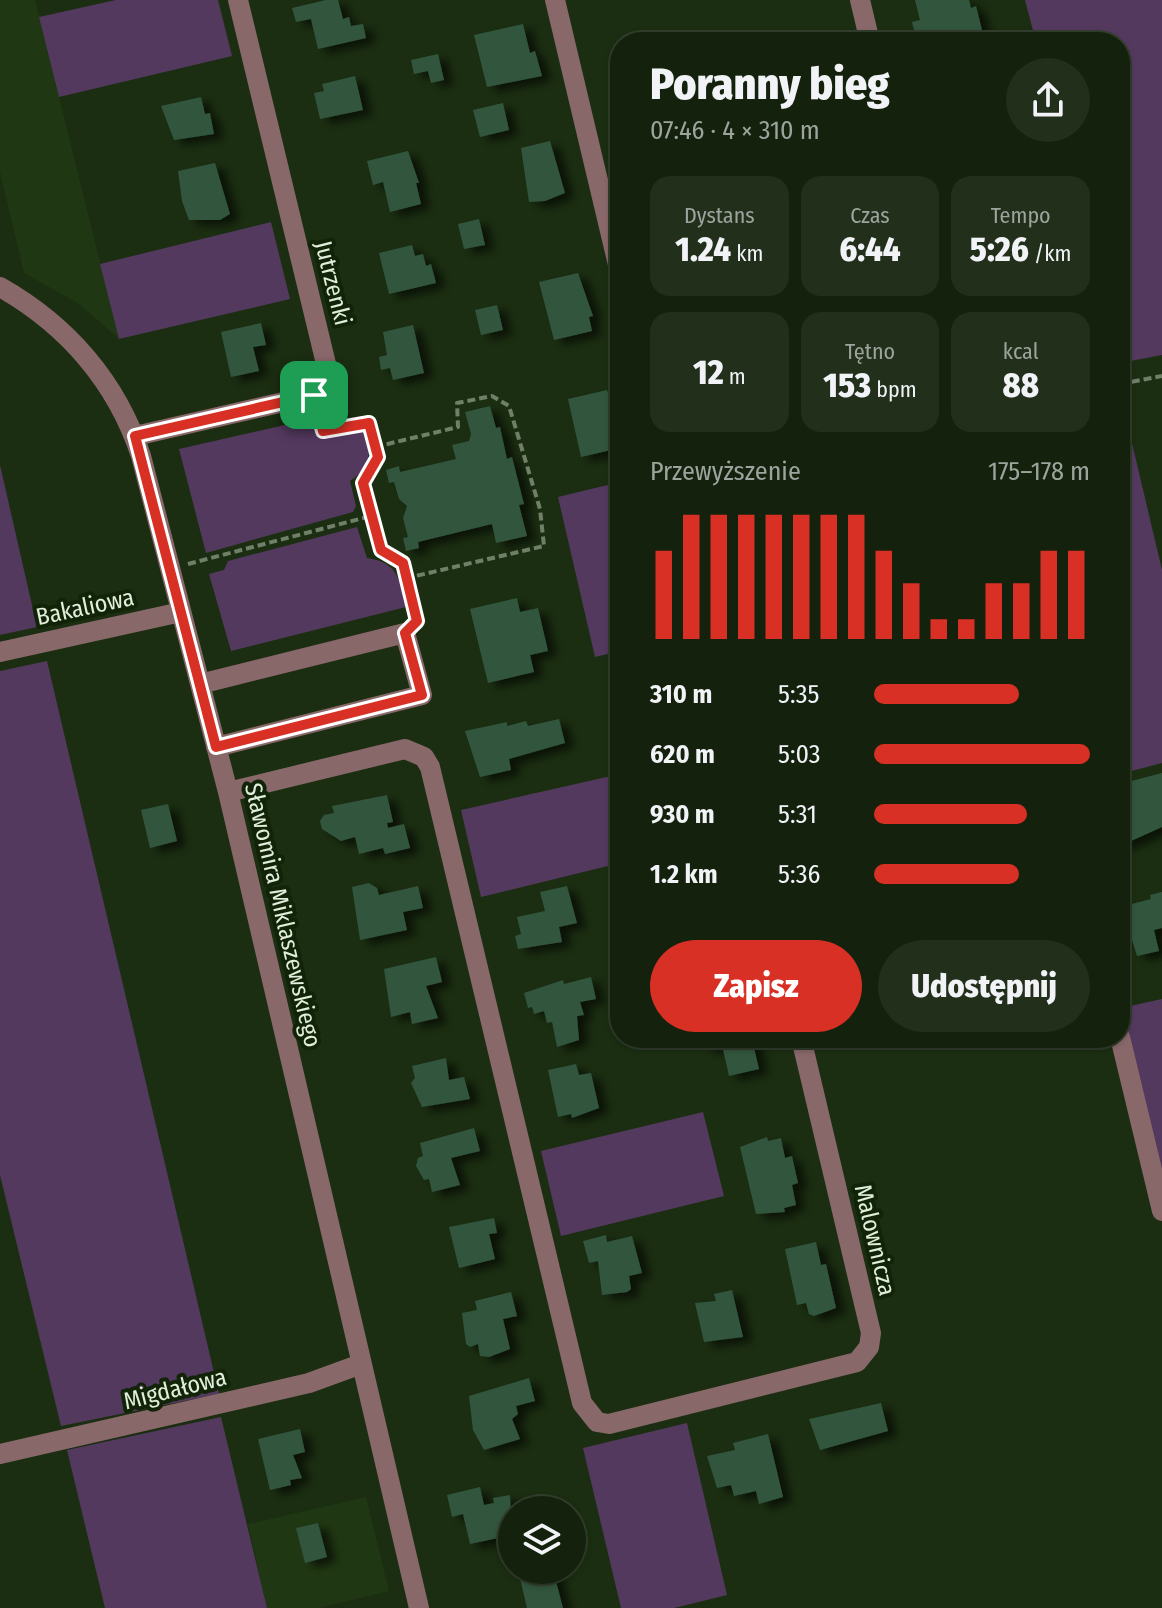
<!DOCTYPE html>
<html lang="pl">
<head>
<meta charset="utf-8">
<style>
  body { margin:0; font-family:"Fira Sans Condensed",sans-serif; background:#212f1b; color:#f1f3f6; height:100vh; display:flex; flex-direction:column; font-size:30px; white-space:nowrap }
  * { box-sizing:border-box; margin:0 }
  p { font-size:26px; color:#9da49d }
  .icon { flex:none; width:44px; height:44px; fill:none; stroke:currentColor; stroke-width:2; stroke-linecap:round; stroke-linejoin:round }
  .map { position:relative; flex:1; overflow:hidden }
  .drawer { position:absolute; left:610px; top:32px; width:520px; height:1016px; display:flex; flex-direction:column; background:#14220d; border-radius:32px; box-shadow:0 2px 6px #0004,0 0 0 2px #333f2e }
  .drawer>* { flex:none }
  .buttons { position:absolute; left:498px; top:1496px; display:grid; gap:16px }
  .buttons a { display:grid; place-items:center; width:88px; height:88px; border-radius:50%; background:#14220d; box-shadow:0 2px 6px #0004,0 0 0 2px #333f2e; font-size:40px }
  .pin { position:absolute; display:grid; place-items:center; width:68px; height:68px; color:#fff; margin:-34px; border-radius:16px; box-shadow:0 4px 12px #0006 }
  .round { display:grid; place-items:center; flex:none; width:84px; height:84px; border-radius:42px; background:#212f1b }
  .head { display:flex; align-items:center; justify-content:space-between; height:136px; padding:0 40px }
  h1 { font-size:44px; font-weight:800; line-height:60px }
  .stats { display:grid; grid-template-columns:repeat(3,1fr); gap:12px; height:136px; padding:8px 40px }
  .stats div { display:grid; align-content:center; border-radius:20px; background:#212f1b; text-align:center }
  .stats b { font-size:34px; font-weight:800 }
  .stats small { font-size:22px; font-weight:400 }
  .stats p { font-size:22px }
  .chart { height:224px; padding:16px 40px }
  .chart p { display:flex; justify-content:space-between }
  .chart svg { width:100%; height:144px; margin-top:8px; stroke:#d93025; stroke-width:6 }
  .action { display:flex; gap:16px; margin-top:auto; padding:16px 40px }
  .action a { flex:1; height:92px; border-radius:48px; background:#d93025; color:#fff; font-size:32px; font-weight:800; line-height:92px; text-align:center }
  .action a+a { background:#212f1b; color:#f1f3f6 }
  ul { padding:0 40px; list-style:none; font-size:26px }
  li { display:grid; grid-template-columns:128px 96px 1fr; align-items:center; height:60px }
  li i { height:20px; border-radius:10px; background:#d93025 }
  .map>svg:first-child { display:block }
  .built { fill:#203713 }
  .green { fill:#54395f }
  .building { fill:#31553e; filter:url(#shadow) }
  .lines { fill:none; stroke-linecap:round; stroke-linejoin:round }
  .path { stroke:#708068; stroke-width:4; stroke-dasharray:8 4; stroke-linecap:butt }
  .minor { stroke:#89686a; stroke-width:20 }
  .route-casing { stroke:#fff; stroke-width:16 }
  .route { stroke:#d93025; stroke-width:10 }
  .labels { text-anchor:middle; stroke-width:8; stroke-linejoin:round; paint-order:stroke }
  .street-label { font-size:24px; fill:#e1eedb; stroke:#112407 }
</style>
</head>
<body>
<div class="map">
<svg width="1162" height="1608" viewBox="0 0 1162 1608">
  <defs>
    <filter id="shadow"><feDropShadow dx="9" dy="5" stdDeviation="4" flood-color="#0009"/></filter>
  </defs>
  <rect width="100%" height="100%" fill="#1b2e11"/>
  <path class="built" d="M0 0H35L119 339 79 304 24 273 0 172Z
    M366 1497 389 1591 319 1608H267L248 1524Z"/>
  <path class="green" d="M116 0H218L232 56 59 97 39 17Z
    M1025 0H1162V355L1120 363V42H1036Z
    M271 222 290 299 119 339 100 264Z
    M1123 405 1162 570V763L1120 774V406Z
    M316 418 320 438 359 429 366 433C372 454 369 469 350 481L356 506 353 512 206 553 179 449Z
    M0 465 37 627 0 635Z
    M620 482V651L595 657 558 497Z
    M357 527 367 558C398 562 400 580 406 607L231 651 209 574 224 570 228 561Z
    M47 661 219 1394 61 1426 0 1175V671Z
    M620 774V863L481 897 461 810Z
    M1162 999V1171L1121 1008Z
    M703 1112 724 1196 561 1236 541 1151Z
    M221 1417 267 1608H105L67 1450Z
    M687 1423 727 1595 674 1608H621L583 1448Z"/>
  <path class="building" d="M326 0H338L343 19 349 17 351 26 363 24 366 38 318 49 311 19 296 22 292 8Z
    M915 0H969L971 8 976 6 982 30 974 32 976 42H917L912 22 920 20Z
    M523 24 530 53 535 51 542 76 487 87 474 35Z
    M438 54 444 80 431 83 428 71 414 74 411 60Z
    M355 76 363 110 320 119 314 93 324 91 322 84Z
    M201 97 205 114 210 113 214 134 174 140 161 106Z
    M503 103 509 130 480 137 473 110Z
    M550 141 565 193 545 201 529 202 521 148Z
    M408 151 419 183H416L421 204 390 212 383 182 373 185 367 161Z
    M215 163 230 214 220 220H189L182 201 178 171Z
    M479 219 485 245 464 249 458 224Z
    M412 245 415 256 423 254 426 266 431 264 436 283 389 294 379 253Z
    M578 273 593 316 589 317 592 331 554 340 539 282Z
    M497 305 503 330 481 335 475 310Z
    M261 323 266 345 253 347 259 371 231 377 221 332Z
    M413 325 424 373 393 380 390 368 381 370 379 357 387 355 383 332Z
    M607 390 620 430 617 434 620 448 581 457 568 399Z
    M490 406 496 428 500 427 507 459 512 457 524 504 519 505 527 536 496 543 492 524 418 542 419 548 406 551 403 538 408 537 403 518 407 506 399 499 394 482 389 483 386 470 399 466 400 472 456 459 452 445 469 441 471 434 465 412Z
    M517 598 520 612 538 608 548 651 530 655 534 672 488 683 470 609Z
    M559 719 565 743 509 759 511 770 480 777 465 731 507 722V726L526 721 528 726Z
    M1162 773V827L1120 846V784Z
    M387 795 393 822 387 823 388 828 404 824 410 848 385 854 383 848 359 854 355 837 341 841 322 829 320 821 324 815 334 813 332 806Z
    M168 804 177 841 150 848 141 810Z
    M369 883 377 888 379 895 418 886 423 908 403 912 407 930 360 940 352 887Z
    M567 886 577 923 559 927 562 942 518 949 515 936 521 934 517 917 545 911 540 892Z
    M1162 892V928L1154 930 1159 951 1137 956 1132 940 1127 941 1120 907 1151 899 1150 895Z
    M436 957 442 982 426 986 438 1018 412 1024 410 1012 391 1017 384 969Z
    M591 977 596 999 580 1002 584 1015 577 1016 579 1040 557 1047 552 1022 547 1023 544 1011 534 1014 532 1007 528 1008 524 993 563 980 564 984Z
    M703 1038 752 1039 759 1069 729 1076 722 1045 706 1049Z
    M446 1058 449 1080 464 1077 470 1099 422 1107 411 1083 415 1078 412 1066Z
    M576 1064 579 1075 591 1073 599 1108 572 1118 571 1114 558 1117 548 1070Z
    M474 1128 480 1151 451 1158 460 1185 432 1192 429 1179 424 1180 416 1166 418 1158 423 1156 420 1143Z
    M767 1137 768 1141 781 1138 785 1158 792 1156 798 1183 792 1185 796 1205 784 1208 785 1212 756 1214 740 1147Z
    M494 1218 497 1233 489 1234 495 1259 459 1268 449 1227Z
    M606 1235 607 1242 632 1236 642 1273 629 1276 631 1289 627 1292 602 1295 598 1261 589 1263 583 1241Z
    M816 1242 821 1265 826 1264 836 1308 814 1316 809 1314 806 1303 797 1305 785 1249Z
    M732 1290 743 1337 704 1342 695 1303 716 1301 714 1294Z
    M511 1292 517 1316 503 1319 510 1349 489 1357 480 1356 478 1344 470 1347 466 1344 462 1313 477 1310 475 1301Z
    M529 1378 535 1401 516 1406 518 1414 512 1419 520 1439 484 1450 473 1430 469 1396Z
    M881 1403 888 1431 820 1450 809 1419Z
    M300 1429 305 1452 293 1455 302 1478 290 1480 291 1485 270 1490 258 1439Z
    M768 1434 783 1497 759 1504 756 1491 734 1496 731 1485 717 1488 707 1456 735 1450 733 1443Z
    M480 1487 484 1505 494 1503 493 1498 510 1495 512 1535 470 1544 463 1514 452 1517 447 1495Z
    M318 1523 327 1557 305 1563 296 1528Z
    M518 1570H553L563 1608H527Z"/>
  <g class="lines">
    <path class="path" d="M1120 384 1162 376
      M319 417 323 431 369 423 378 457 363 483 381 550 403 563 415 614
      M375 447 458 427 457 403 492 396 509 406 540 509 544 546 407 578
      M188 564 371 516"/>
    <path class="minor" d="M555 0 620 273
      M860 0 870 42
      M0 287C67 325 117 382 141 456L228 792 419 1608
      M135 436 314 395 327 382 328 372 238 0
      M0 652 181 612
      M200 684 405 633 422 695 216 747
      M228 792 405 749 424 757 430 767 582 1403 597 1422 609 1424 857 1362 869 1347 871 1333 801 1038
      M1120 1037 1162 1211
      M0 1454 309 1383 361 1364"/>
  </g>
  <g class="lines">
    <g class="route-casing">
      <path id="route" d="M314 395 323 431 369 423 378 457 363 483 381 550 403 563 417 621 405 633 422 695 216 747 135 436Z"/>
    </g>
    <use href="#route" class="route"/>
  </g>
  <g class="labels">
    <g class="street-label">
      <text transform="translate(333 283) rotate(76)" y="8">Jutrzenki</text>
      <text transform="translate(85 607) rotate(-12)" y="8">Bakaliowa</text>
      <text transform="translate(283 915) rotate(77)" y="8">Sławomira Miklaszewskiego</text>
      <text transform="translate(875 1240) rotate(77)" y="8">Malownicza</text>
      <text transform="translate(175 1389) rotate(-14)" y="8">Migdałowa</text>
    </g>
  </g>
</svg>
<div class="buttons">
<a><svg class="icon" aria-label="layers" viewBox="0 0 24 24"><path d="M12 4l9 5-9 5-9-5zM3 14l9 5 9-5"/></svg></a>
</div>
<div class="pin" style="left:314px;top:395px;background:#1e9e55"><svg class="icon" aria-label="arrive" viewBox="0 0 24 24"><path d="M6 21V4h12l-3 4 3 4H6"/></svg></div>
<section class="drawer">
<div class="head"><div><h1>Poranny bieg</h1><p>07:46 · 4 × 310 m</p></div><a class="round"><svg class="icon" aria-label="share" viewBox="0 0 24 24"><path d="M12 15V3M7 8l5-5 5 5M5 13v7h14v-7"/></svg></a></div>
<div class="stats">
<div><p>Dystans</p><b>1.24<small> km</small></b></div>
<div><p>Czas</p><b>6:44</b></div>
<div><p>Tempo</p><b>5:26<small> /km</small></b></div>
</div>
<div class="stats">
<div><b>12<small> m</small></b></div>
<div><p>Tętno</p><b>153<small> bpm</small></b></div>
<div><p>kcal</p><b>88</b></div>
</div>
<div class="chart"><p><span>Przewyższenie</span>175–178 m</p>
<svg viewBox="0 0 160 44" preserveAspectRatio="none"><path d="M5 44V17M15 44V6M25 44V6M35 44V6M45 44V6M55 44V6M65 44V6M75 44V6M85 44V17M95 44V27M105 44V38M115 44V38M125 44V27M135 44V27M145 44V17M155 44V17"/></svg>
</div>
<ul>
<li><b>310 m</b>5:35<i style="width:67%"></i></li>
<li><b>620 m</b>5:03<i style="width:100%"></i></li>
<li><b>930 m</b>5:31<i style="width:71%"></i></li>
<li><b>1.2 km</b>5:36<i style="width:67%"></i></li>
</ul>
<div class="action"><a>Zapisz</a><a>Udostępnij</a></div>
</section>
</div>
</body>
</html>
